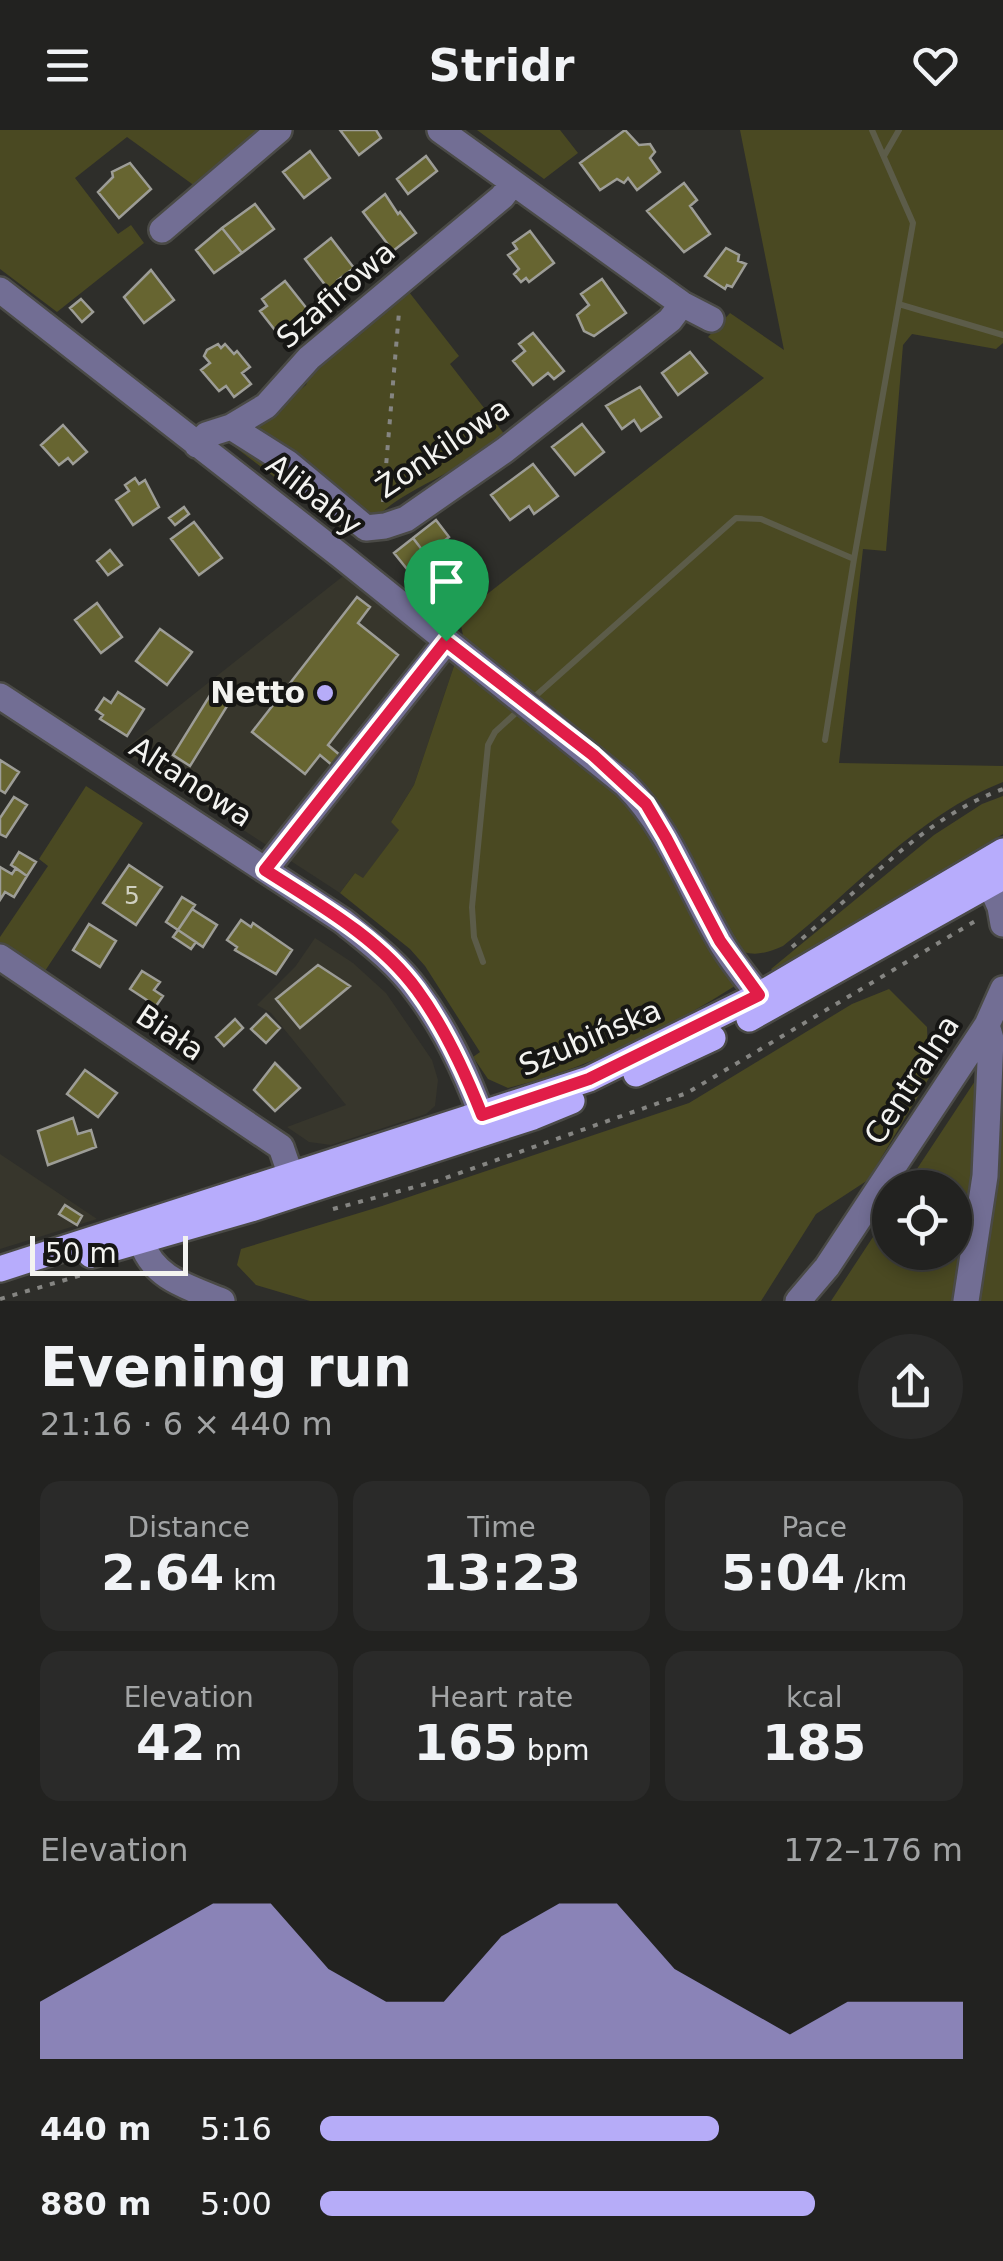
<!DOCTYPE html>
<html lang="en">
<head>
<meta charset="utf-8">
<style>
  body { margin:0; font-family:"DejaVu Sans",sans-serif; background:#2a2a29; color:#f1f3f6; height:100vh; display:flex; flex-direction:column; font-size:38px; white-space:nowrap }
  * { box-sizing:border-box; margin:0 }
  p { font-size:32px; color:#a2a4a5 }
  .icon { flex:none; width:55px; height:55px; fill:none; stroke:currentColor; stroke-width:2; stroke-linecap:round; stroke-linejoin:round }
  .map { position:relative; height:1171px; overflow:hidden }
  .side { display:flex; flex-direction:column; background:#222220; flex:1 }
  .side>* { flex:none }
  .controls { position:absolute; left:872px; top:1040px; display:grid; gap:20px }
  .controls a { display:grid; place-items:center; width:100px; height:100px; border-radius:50%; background:#222220; box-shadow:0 5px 15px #0003,0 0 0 2px #3f3f3e; font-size:50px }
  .scale { position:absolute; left:30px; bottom:25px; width:158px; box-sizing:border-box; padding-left:10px; border:5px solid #f3f3f0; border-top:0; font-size:28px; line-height:35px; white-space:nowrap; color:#f3f3f0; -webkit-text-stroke:8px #161614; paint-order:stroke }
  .pin { position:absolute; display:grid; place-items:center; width:85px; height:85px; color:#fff; margin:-102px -42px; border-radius:50% 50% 50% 0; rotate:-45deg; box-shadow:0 0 10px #0007 }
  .pin .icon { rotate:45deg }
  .round { display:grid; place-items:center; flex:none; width:105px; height:105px; border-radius:52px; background:#2a2a29 }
  .headline { display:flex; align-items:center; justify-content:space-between; height:170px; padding:0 40px }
  h1 { font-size:55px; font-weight:700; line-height:75px }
  .metrics { display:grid; grid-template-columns:repeat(3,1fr); gap:15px; height:170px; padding:10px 40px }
  .metrics div { display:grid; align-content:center; border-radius:20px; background:#2a2a29; text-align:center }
  .metrics b { font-size:50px; font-weight:700 }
  .metrics small { font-size:28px; font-weight:400 }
  .metrics p { font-size:28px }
  .chart { height:280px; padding:20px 40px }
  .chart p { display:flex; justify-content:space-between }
  .chart svg { width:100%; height:180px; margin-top:10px; fill:#b6acf8; opacity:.7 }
  ul { padding:0 40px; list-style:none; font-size:32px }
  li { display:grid; grid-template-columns:160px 120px 1fr; align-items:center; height:75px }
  li i { height:25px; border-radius:12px; background:#b6acf8 }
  header { display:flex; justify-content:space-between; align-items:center; height:130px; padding:0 40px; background:#222220; font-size:45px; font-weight:700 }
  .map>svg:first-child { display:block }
  .built { fill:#37362c }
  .green { fill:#4a4922 }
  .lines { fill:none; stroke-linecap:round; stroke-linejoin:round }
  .stream { stroke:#5c5c49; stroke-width:6 }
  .building { fill:#676531; stroke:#9d9d97; stroke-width:2.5 }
  .minor-casing { stroke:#4a4a46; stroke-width:30 }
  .major-casing { stroke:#4a4a46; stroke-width:30 }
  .path { stroke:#858582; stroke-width:4; stroke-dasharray:5 8; stroke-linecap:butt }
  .minor { stroke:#726e94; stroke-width:25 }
  .major { stroke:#b7acfc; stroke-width:25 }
  .route-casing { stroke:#fff; stroke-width:20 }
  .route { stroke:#e11d48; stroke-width:12 }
  .poi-dot { fill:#b6acf8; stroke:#161614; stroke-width:4 }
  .labels { text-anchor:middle; stroke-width:8; stroke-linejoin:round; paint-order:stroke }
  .number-label { font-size:25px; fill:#d0d0c0 }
  .street-label { font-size:30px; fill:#f3f3f0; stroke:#161614 }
  .poi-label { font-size:30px; font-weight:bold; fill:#f3f3f0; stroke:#161614; text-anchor:end }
</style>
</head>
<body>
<header><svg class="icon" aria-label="menu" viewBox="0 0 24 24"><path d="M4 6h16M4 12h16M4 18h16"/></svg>Stridr<svg class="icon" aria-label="heart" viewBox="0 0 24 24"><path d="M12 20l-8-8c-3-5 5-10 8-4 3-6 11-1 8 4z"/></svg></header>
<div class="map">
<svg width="1003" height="1171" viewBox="0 0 1003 1171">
  <rect width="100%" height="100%" fill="#2e2e2a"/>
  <path class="built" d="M347 443 454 536 414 655 391 692 400 699 363 749 355 743 340 763 122 621Z
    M315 808 353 833 386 863 432 930 438 950 435 976 426 984 331 1015 309 1012 287 997 346 975 271 883 257 875 295 837Z
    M0 1024 97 1089 0 1119Z"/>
  <path class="green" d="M0 0H272L199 59 127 7 75 48 118 104 131 95 144 113 57 182 0 139Z
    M477 0H560L578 23 544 49Z
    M740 0H1003V213L996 219 912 204 903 215 886 421 863 419 839 633 1003 636V652C917 685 854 760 783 816 762 825 751 827 731 817L660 684 465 515 459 486 764 248 708 207 730 183 784 220Z
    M409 162 459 226 450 234 505 305C488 317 470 329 452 340 418 359 377 375 359 411L223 308 276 279 306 255 312 240 324 224Z
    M459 530 642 681 741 852C670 898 590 938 508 958L488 949 473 927 480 922 425 836 410 819 340 763 355 743 363 748 399 700 391 692 414 655 454 536Z
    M86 656 143 693 43 844 0 816V807L48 736 39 729Z
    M1003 666V704L774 842 771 839 934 705 982 674Z
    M889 859 927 897 929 948 868 1050 816 1084 761 1171H310L256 1155 237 1135 241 1119 382 1076 689 973 852 874Z
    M979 945 1003 949V1171H831L890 1081V1122H955V1058L905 1057Z"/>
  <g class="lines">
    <path class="stream" d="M884 26 899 0
      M899 174 1003 205
      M532 569 736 388 761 389 854 429 913 93 872 0
      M825 610 854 429
      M483 832 474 807 472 777 488 615 495 602 518 581"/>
  </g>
  <path class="building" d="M340 0H376L381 8 359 25Z
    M625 0 639 15 650 14 655 22 650 28 660 42 637 60 628 48 624 53 617 49 600 60 580 33Z
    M310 21 330 48 304 68 283 42Z
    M426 26 437 41 408 64 397 49Z
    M130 33 151 59 119 88 98 62 113 47 112 42Z
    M684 53 697 70 690 76 710 104 684 122 647 81Z
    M385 64 398 84 400 82 416 103 393 121 363 82Z
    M255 74 274 99 242 123 222 98Z
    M222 98 242 123 214 143 196 120Z
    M530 101 554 133 529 152 526 148 521 152 514 144 519 139 508 125 517 119 513 113Z
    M331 108 354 138 338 150 344 157 333 165 305 129Z
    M726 118 739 125 738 131 746 134 732 157 727 155 725 159 705 146Z
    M151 140 174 170 144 193 124 167Z
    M602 149 626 183 594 206 584 201 577 185 589 175 581 164Z
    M285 151 308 180 278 204 260 181 267 176 262 169Z
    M81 169 93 182 82 192 70 178Z
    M533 203 564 241 554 249 548 243 533 255 513 231 525 221 519 214Z
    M218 214 221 218 225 214 234 224 237 221 250 237 242 243 251 254 234 267 226 256 219 261 201 240 210 233 204 226 207 220Z
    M690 222 707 243 678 265 662 243Z
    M640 257 661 287 641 301 634 290 622 299 606 276Z
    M582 294 604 322 575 345 552 317Z
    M63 295 87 322 73 334 68 328 59 335 41 315Z
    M533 334 558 366 534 384 529 376 510 390 491 365Z
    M135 348 139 354 145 350 159 377 133 395 116 370 129 361 125 355Z
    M184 377 189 384 175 395 169 388Z
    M436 390 449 407 426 425 413 408Z
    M194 392 222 428 199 445 171 409Z
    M413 408 426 425 407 439 394 423Z
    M110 420 122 435 108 445 97 431Z
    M472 431 485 450 466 463 453 444Z
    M443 436 466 463 448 474 427 453Z
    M357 467 370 477 358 493 398 525 328 615 341 626 333 636 320 625 305 644 252 602Z
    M97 473 122 507 101 523 75 490Z
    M160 499 192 522 167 555 136 531Z
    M118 562 144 579 127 606 100 589 103 585 96 580 104 568 111 573Z
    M212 562 229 573 190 636 173 625Z
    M0 630 19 642 5 663 0 660Z
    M14 667 27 675 6 707 0 704V688Z
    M19 722 36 732 27 746 11 735Z
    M129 735 162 757 136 795 103 773Z
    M0 737 12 744 16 738 27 746 14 767 5 762 0 770Z
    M182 767 195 775 178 800 166 792Z
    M192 779 217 795 203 817 178 800Z
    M241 790 251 797 253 793 292 820 276 844 235 820 237 817 227 810Z
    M89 794 116 811 100 837 73 820Z
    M178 800 196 812 191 819 173 807Z
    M318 835 350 856 300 898 276 869Z
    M142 841 160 852 154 860 163 866 156 876 130 859Z
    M266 884 280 898 266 913 251 899Z
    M235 889 243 898 224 916 216 907Z
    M275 933 300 958 275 981 254 960Z
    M85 940 117 963 98 987 67 964Z
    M73 988 78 1004 91 1000 96 1017 48 1035 38 1001Z
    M65 1075 82 1086 77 1095 59 1084Z"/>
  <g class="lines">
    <g class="minor-casing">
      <path id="minor" d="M440 0 682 174 711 189
        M162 100 279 0
        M0 160 341 426 625 654C668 697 688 755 718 807 729 828 745 846 759 865
        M231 297 288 333 366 398 385 396 406 389 505 320 670 190 682 174
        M197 315 206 305 231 297 266 276 309 228 502 67 513 53
        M0 566 343 791C369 812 397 833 417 861 448 902 471 953 487 1001
        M983 738 1000 777 1003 794
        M265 740 447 511
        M0 827 281 1017 290 1043
        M142 1113C154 1149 189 1157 222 1171
        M798 1171 827 1137 987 895 1003 859
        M966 1171 985 1046 991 909 987 895"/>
    </g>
    <g class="major-casing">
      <path id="major" d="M749 889 1003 747
        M636 944 713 908
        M91 1125 251 1079 533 987 572 971
        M0 1139 589 949 759 865 1003 721"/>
    </g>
    <path class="path" d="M383 372 399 182
      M792 817C858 763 920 689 1003 659
      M333 1079 437 1051 687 963 977 790
      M0 1169 82 1145"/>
    <use href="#minor" class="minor"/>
    <use href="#major" class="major"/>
  </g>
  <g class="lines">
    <g class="route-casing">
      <path id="route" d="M446 511 593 625 646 674 666 708 720 811 759 865 589 949 482 985C465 942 445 898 417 860 379 808 318 774 265 740Z"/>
    </g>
    <use href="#route" class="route"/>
  </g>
  <circle class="poi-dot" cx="325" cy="563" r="10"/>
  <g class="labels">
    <g class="number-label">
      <text x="132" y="774">5</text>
    </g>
    <g class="street-label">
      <text transform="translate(336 165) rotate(-41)" y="10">Szafirowa</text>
      <text transform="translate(443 318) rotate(-34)" y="10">Żonkilowa</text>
      <text transform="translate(314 365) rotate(38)" y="10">Alibaby</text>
      <text transform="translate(191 652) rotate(33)" y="10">Altanowa</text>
      <text transform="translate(170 903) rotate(34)" y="10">Biała</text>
      <text transform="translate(590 908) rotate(-23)" y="10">Szubińska</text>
      <text transform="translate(912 950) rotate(-57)" y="10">Centralna</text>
    </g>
    <g class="poi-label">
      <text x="305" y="573">Netto</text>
    </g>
  </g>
</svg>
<div class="controls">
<a><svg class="icon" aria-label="locate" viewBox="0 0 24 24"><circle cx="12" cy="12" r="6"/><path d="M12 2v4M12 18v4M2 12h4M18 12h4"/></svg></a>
</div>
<div class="scale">50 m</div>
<div class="pin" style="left:446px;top:511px;background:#1e9e55"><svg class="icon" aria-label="arrive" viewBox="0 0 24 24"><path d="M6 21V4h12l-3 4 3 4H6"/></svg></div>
</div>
<section class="side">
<div class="headline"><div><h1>Evening run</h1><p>21:16 · 6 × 440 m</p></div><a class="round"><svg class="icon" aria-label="share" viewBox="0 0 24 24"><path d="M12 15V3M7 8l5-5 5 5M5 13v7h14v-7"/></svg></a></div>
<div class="metrics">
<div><p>Distance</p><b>2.64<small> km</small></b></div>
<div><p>Time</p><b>13:23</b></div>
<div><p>Pace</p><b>5:04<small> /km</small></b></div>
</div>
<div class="metrics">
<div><p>Elevation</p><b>42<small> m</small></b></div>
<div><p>Heart rate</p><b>165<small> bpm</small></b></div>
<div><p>kcal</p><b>185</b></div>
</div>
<div class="chart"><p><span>Elevation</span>172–176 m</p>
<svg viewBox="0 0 160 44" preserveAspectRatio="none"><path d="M0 44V30L10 22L20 14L30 6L40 6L50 22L60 30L70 30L80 14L90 6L100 6L110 22L120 30L130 38L140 30L150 30L160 30V44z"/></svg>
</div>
<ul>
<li><b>440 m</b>5:16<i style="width:62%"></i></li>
<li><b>880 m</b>5:00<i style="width:77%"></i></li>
</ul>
</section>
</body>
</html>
